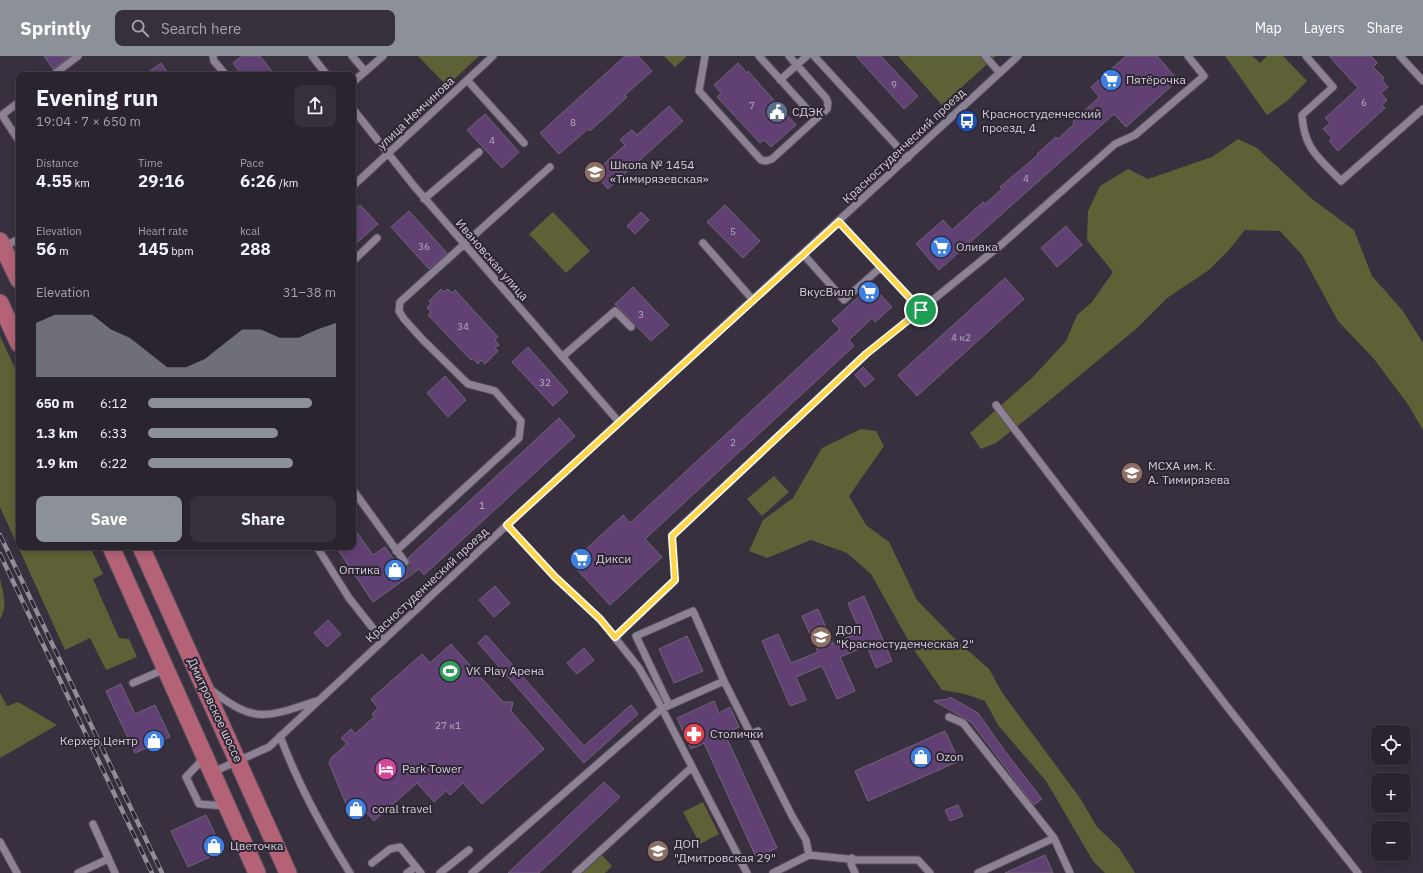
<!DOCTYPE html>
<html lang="en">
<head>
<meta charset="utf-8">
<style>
  body { margin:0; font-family:"IBM Plex Sans",sans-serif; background:#36303a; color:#f1f3f6; height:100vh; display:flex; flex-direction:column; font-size:15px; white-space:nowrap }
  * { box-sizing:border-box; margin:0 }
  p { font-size:13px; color:#a5a4aa }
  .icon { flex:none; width:22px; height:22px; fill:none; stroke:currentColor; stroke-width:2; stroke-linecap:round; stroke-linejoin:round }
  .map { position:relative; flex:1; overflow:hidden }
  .panel { position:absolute; left:16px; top:16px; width:340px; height:478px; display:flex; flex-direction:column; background:#2a242e; border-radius:8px; box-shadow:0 2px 10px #0003,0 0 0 1px #46414a }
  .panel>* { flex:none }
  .controls { position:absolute; left:1371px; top:669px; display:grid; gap:8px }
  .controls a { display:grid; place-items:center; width:40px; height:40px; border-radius:8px; background:#2a242e; box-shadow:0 2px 10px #0003,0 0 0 1px #46414a; font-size:20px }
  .pin { position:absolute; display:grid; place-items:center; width:34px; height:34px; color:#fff; margin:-17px; border:2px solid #fff; border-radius:50%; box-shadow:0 1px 4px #0007 }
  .round { display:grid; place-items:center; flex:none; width:42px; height:42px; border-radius:8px; background:#36303a }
  .summary { display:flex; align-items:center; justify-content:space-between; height:68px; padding:0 20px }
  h1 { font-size:22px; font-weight:700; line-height:30px }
  .stats { display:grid; grid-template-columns:repeat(3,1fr); gap:6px; height:68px; padding:4px 20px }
  .stats div { display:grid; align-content:center }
  .stats b { font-size:17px; font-weight:700 }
  .stats small { font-size:11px; font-weight:400 }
  .stats p { font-size:11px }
  .chart { height:112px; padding:8px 20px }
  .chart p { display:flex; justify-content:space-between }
  .chart svg { width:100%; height:72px; margin-top:4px; fill:#8c9099; opacity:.7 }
  .button { display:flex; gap:8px; margin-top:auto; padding:8px 20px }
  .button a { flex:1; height:46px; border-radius:8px; background:#8c9099; color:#fff; font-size:16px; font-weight:700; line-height:46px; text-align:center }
  .button a+a { background:#36303a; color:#f1f3f6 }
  ul { padding:0 20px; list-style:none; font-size:13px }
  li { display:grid; grid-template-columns:64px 48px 1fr; align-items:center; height:30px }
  li i { height:10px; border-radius:5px; background:#8c9099 }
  header { display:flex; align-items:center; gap:24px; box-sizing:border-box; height:56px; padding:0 20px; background:#8c9099; color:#fff }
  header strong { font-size:19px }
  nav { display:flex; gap:22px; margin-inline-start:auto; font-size:14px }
  .search { width:280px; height:36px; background:#36303a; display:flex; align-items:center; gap:10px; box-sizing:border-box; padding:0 14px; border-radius:8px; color:#a5a4aa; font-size:15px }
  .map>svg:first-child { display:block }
  .green { fill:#5e6135 }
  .building { fill:#614173; stroke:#6e6575 }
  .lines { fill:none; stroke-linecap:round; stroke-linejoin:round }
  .minor-tunnel { stroke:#4f4855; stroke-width:7; stroke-dasharray:7 3.5; stroke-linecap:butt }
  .minor-casing { stroke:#564e5b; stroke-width:9 }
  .major-casing { stroke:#564e5b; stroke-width:19 }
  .minor { stroke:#8d8293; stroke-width:7 }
  .major { stroke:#b46377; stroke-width:17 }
  .rail-casing { stroke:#938c97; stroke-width:4.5 }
  .rail { stroke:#2e2634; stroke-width:3; stroke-dasharray:9; stroke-linecap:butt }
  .route-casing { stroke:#fff; stroke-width:8 }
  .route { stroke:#ffd54a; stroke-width:5 }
  .labels { text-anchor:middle; stroke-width:4; stroke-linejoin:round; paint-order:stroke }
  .number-label { font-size:10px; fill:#b7acbf }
  .poi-label { font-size:12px; fill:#d4cfd8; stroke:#2e2634; text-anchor:start }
  .street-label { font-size:12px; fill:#d4cfd8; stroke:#2e2634 }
</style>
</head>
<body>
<header>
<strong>Sprintly</strong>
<div class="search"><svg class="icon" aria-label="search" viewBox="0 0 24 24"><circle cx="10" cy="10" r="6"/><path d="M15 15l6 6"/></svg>Search here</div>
<nav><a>Map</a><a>Layers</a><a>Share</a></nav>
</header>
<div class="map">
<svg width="1423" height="817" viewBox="0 0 1423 817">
  <rect width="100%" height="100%" fill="#38303e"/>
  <path class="green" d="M418 0H479L447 30Z
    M664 0H687L675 11Z
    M898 0H996L942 49Z
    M1225 0H1252L1260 7 1267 0H1283L1307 25 1287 45 1267 59Z
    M1238 83 1257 92 1312 143 1354 174 1372 220 1403 255 1423 287V374L1407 347 1374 303 1338 265 1302 199 1280 175 1245 174 1229 194 1209 214 1167 242 1136 273 1039 353 996 387 981 393 970 377 1033 321 1066 285 1077 259 1092 246 1113 216 1087 184 1088 155 1100 130 1128 113 1148 123 1212 101Z
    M553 156 590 195 566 217 529 178Z
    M0 280 19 321V491H90L103 518 93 523 119 582 129 583 137 601 106 614 90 582 65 594 0 451Z
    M861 373 876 375 884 390 849 440 866 469 889 486 917 544 955 583 989 613 1003 638 1080 742 1097 771 1119 792 1135 817H1105L1093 805 1046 725 998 669 985 645 965 638 942 634 912 591 871 518 847 497 811 484 767 502 749 495 763 464 793 442 822 392Z
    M774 420 789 436 762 460 747 443Z
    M0 523C3 535 8 552 0 563Z
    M0 637 7 650 18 646 57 669 0 702Z
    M703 746 719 778 700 788 683 756Z
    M602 799 612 810 605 817H582Z"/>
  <path class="building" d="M44 0H70L53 13Z
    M242 0H260L275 19H242L233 7Z
    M625 0H638L652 15 625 39 627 41 611 56 590 75 588 73 559 98 540 77Z
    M856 0H881L918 40 904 53Z
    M1126 0H1157L1178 24 1126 71 1114 58 939 214 916 188 943 164 952 174 983 146 985 148 1002 133 1000 131 1038 99 1037 98 1056 81 1058 83 1074 68 1073 66 1099 41 1091 31Z
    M1329 0H1371L1377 7 1373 11 1384 22 1382 24 1388 31 1381 37 1387 44 1382 49 1385 52 1338 95 1329 85 1332 82 1323 73 1330 67 1325 62 1358 32Z
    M161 7 169 19H144Z
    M738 7 747 17 748 15 796 69 771 91 764 84 760 87 717 41 721 37 714 29Z
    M669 50 683 65 608 133 594 117 625 89 620 84 629 76 632 74 637 79Z
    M485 58 519 96 502 112 467 74Z
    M360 149 378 168 353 190V155Z
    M725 149 760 185 743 202 707 166Z
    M409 155 447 197 429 213 391 171Z
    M641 156 649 164 635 178 627 170Z
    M1066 170 1082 189 1057 211 1041 192Z
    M1005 222 1024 243 917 340 898 319Z
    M871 229 892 251 875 266 872 262 849 284 854 290 645 483 662 501 610 549 571 507 623 459 630 467 840 273 832 265Z
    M633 231 669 269 651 285 615 248Z
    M441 233 444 236 448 233 452 237 455 234 498 281 495 284 499 289 495 292 498 295 485 308 481 304 478 308 473 302 471 304 428 259 431 256 427 251 431 248 429 245Z
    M528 291 568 336 553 350 512 306Z
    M863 311 874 323 865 331 855 319Z
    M445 320 466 344 448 361 427 337Z
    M559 362 575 380 424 519 419 513 373 546 336 491H353V471L373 499 385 491 399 510 401 508 403 511 408 510 410 506 408 502Z
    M495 530 510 547 494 561 479 544Z
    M864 540 892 605 876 612 867 590 840 601 855 635 837 643 822 610 796 621 806 644 790 650 762 585 778 578 791 607 818 596 802 560 818 553 833 588 860 576 848 547Z
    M328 564 341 578 327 591 314 577Z
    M486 579 584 690 631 649 638 658 584 707 478 587Z
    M687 580 703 615 674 627 659 593Z
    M451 588 503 646H513L511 655 544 693 482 748 463 727 450 739 446 735 434 746 417 727 374 765 361 751 351 760 329 707 331 702 347 688 341 682 351 673 355 678 374 661 372 658 378 652 371 643 422 598 430 607Z
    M584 592 594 604 577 618 567 607Z
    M121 628 135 658 155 649 170 681 135 697 106 635Z
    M950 641 978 657 1004 694 1042 743 1034 749 971 666 934 645 948 643Z
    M714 645 719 657 730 651 739 671 725 678 777 792 756 801 704 687 691 693 677 662Z
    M945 675 959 705 868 745 855 715Z
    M604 726 620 741 603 757 539 817H508Z
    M958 749 963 760 950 765 945 754Z
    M206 759 223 795 188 811 171 775Z
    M1045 799 1053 817H1005Z"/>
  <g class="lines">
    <path class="minor-tunnel" d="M405 506 412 517"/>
    <g class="minor-casing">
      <path id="minor" d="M213 0 214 5 226 19
        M312 0 327 19
        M352 0 365 15
        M705 0 699 35 761 104 766 105 772 103 827 53 828 47 826 42 789 0
        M759 0 816 63
        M814 0 908 102
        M985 0 1000 17
        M1306 0 1333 31 1302 59C1304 93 1319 102 1341 125L1423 53
        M1400 0 1423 25
        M53 19 78 0
        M467 24 524 87
        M780 24 807 0
        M353 26 383 0
        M19 46 2 59 19 85
        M353 53 414 130 619 366
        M353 130 493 0
        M424 143 479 96
        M839 166 921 254
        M703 187 753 244
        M3 191 19 183
        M803 198 844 244 881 211
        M353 205 377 182
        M562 301 615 255 631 271
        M996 349 1225 648 1358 817
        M353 434 405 506
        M507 469 555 521 600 563 639 612 657 643 747 817
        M317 491 349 542 383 585
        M396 495 519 382 521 365 495 335 468 328 423 284 404 263 399 255 400 246 550 111
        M615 581 675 524 672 479 866 298 1002 188 1115 88 1135 79 1204 20 1188 0
        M133 627 165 613
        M210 633C255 668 265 662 316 645
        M669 649 636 580 693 555 724 625
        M949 661 963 667 1054 782 1070 817
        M750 679 758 675
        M280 680C298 728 323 774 350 817
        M205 701 186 721 199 748 225 750
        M213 716 269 691 507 469 1018 0
        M93 768 115 817
        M0 786 17 817
        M852 802 851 808 855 817
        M372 807 390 793 400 791 421 817
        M78 817 108 803
        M407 817 416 811
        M440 817 469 794
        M472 817 661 653 724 625 792 760 806 784 809 799
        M576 817 692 711
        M773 817 809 799 858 804H918L930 817
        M978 817 1054 782"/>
    </g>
    <g class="major-casing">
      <path id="major" d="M0 185 19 224
        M0 247 19 288
        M111 491 257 817
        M141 491 288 817"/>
    </g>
    <use href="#minor" class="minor"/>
    <use href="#major" class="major"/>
    <g class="rail-casing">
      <path id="rail" d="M0 479 162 817
        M0 498 152 817"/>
    </g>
    <use href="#rail" class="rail"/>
  </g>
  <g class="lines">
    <g class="route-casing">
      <path id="route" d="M839 166 921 254 866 298 672 480 675 524 615 581 600 563 555 521 507 469Z"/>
    </g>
    <use href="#route" class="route"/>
  </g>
  <defs>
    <g id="supermarket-disc" transform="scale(1.15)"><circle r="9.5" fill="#3f7fe0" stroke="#2e2634"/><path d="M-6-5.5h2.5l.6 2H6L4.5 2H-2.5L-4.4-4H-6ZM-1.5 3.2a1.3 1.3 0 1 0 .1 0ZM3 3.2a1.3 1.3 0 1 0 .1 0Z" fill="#fff"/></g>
    <g id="civic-disc" transform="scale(1.15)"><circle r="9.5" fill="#5c6f8a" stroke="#2e2634"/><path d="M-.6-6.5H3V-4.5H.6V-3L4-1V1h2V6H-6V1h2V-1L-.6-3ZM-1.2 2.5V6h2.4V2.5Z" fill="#fff"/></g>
    <g id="bus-disc" transform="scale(1.15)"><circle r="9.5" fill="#1a4fb4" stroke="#2e2634"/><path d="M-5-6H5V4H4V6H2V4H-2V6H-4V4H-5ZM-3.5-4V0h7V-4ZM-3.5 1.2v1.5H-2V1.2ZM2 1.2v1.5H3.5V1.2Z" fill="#fff"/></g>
    <g id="school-disc" transform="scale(1.15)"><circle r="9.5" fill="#8d6e63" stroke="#2e2634"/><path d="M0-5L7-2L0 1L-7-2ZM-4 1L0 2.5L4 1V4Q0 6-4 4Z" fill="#fff"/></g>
    <g id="university-disc" transform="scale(1.15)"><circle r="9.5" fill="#8d6e63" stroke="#2e2634"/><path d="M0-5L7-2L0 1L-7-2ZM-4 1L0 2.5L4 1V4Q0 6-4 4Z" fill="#fff"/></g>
    <g id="shop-disc" transform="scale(1.15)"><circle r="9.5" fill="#3f7fe0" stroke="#2e2634"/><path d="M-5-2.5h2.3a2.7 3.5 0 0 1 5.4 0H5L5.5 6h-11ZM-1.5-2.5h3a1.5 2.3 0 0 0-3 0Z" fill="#fff"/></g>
    <g id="stadium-disc" transform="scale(1.15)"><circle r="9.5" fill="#2e9e5b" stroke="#2e2634"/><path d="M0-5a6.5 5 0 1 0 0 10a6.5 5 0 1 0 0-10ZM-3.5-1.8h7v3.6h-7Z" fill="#fff"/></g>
    <g id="pharmacy-disc" transform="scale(1.15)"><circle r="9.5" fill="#e0444e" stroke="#2e2634"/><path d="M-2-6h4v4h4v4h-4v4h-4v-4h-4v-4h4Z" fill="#fff"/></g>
    <g id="hotel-disc" transform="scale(1.15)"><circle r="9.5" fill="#d1479c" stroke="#2e2634"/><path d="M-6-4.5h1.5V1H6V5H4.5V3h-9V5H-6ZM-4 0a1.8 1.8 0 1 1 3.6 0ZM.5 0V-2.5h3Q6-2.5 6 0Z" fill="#fff"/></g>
  </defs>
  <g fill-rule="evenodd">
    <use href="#supermarket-disc" x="1111" y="24"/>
    <use href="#civic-disc" x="777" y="56"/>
    <use href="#bus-disc" x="967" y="65"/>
    <use href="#school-disc" x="595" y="116"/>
    <use href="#supermarket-disc" x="941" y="191"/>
    <use href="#supermarket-disc" x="869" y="236"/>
    <use href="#university-disc" x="1132" y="417"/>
    <use href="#supermarket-disc" x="581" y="503"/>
    <use href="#shop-disc" x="395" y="514"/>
    <use href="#school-disc" x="821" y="581"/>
    <use href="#stadium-disc" x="450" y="615"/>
    <use href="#pharmacy-disc" x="694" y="678"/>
    <use href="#shop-disc" x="154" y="685"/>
    <use href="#shop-disc" x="921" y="701"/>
    <use href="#hotel-disc" x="386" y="713"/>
    <use href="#shop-disc" x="356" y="753"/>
    <use href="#shop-disc" x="214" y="790"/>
    <use href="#school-disc" x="658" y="795"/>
  </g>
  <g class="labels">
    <g class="number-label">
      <text x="894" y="32">9</text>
      <text x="1364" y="50">6</text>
      <text x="752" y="53">7</text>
      <text x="573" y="70">8</text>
      <text x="492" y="88">4</text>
      <text x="1026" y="126">4</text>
      <text x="733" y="179">5</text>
      <text x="424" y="194">36</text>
      <text x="641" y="262">3</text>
      <text x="463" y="274">34</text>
      <text x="961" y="285">4 к2</text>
      <text x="545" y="330">32</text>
      <text x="733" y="390">2</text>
      <text x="482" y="453">1</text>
      <text x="448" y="673">27 к1</text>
    </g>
    <g class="poi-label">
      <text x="1126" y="28">Пятёрочка</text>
      <text x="792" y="60">СДЭК</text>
      <text x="982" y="62">Красностуденческий<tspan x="982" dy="14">проезд, 4</tspan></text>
      <text x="610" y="113">Школа № 1454<tspan x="610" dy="14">«Тимирязевская»</tspan></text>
      <text x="956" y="195">Оливка</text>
      <text x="854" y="240" text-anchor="end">ВкусВилл</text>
      <text x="1148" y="414">МСХА им. К.<tspan x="1148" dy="14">А. Тимирязева</tspan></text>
      <text x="596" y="507">Дикси</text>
      <text x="380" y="518" text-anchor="end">Оптика</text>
      <text x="836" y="578">ДОП<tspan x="836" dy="14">"Красностуденческая 2"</tspan></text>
      <text x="466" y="619">VK Play Арена</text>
      <text x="710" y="682">Столички</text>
      <text x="138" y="689" text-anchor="end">Керхер Центр</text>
      <text x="936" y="705">Ozon</text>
      <text x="402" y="717">Park Tower</text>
      <text x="372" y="757">coral travel</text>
      <text x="674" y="792">ДОП<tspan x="674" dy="14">"Дмитровская 29"</tspan></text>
      <text x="230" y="794">Цветочка</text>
    </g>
    <g class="street-label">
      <text transform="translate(416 57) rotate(-43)" y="4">улица Немчинова</text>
      <text transform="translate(904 90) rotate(-43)" y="4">Красностуденческий проезд</text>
      <text transform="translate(492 204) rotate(49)" y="4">Ивановская улица</text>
      <text transform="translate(427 529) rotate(-43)" y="4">Красностуденческий проезд</text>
      <text transform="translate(215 654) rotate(65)" y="4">Дмитровское шоссе</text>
    </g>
  </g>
</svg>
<div class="controls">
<a><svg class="icon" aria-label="locate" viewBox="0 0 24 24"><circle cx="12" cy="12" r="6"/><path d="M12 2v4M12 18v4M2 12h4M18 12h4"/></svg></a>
<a>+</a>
<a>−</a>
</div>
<div class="pin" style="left:921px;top:254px;background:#1e9e55"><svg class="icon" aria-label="arrive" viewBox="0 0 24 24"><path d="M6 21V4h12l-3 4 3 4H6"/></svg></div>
<section class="panel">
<div class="summary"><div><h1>Evening run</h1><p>19:04 · 7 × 650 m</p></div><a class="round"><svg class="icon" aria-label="share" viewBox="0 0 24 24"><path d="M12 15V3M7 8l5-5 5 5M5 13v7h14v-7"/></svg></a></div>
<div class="stats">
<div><p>Distance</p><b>4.55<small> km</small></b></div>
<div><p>Time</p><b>29:16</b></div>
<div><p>Pace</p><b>6:26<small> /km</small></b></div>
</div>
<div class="stats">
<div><p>Elevation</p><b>56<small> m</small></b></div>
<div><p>Heart rate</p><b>145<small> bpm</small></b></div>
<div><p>kcal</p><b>288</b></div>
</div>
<div class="chart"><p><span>Elevation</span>31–38 m</p>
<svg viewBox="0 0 160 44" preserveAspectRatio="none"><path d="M0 44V11L10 6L20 6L30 6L40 15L50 20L60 29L70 38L80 38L90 33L100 24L110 15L120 15L130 20L140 20L150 15L160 11V44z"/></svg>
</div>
<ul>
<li><b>650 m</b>6:12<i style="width:87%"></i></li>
<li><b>1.3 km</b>6:33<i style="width:69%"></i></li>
<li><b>1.9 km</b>6:22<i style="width:77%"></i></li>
</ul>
<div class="button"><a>Save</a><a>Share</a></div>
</section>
</div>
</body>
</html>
